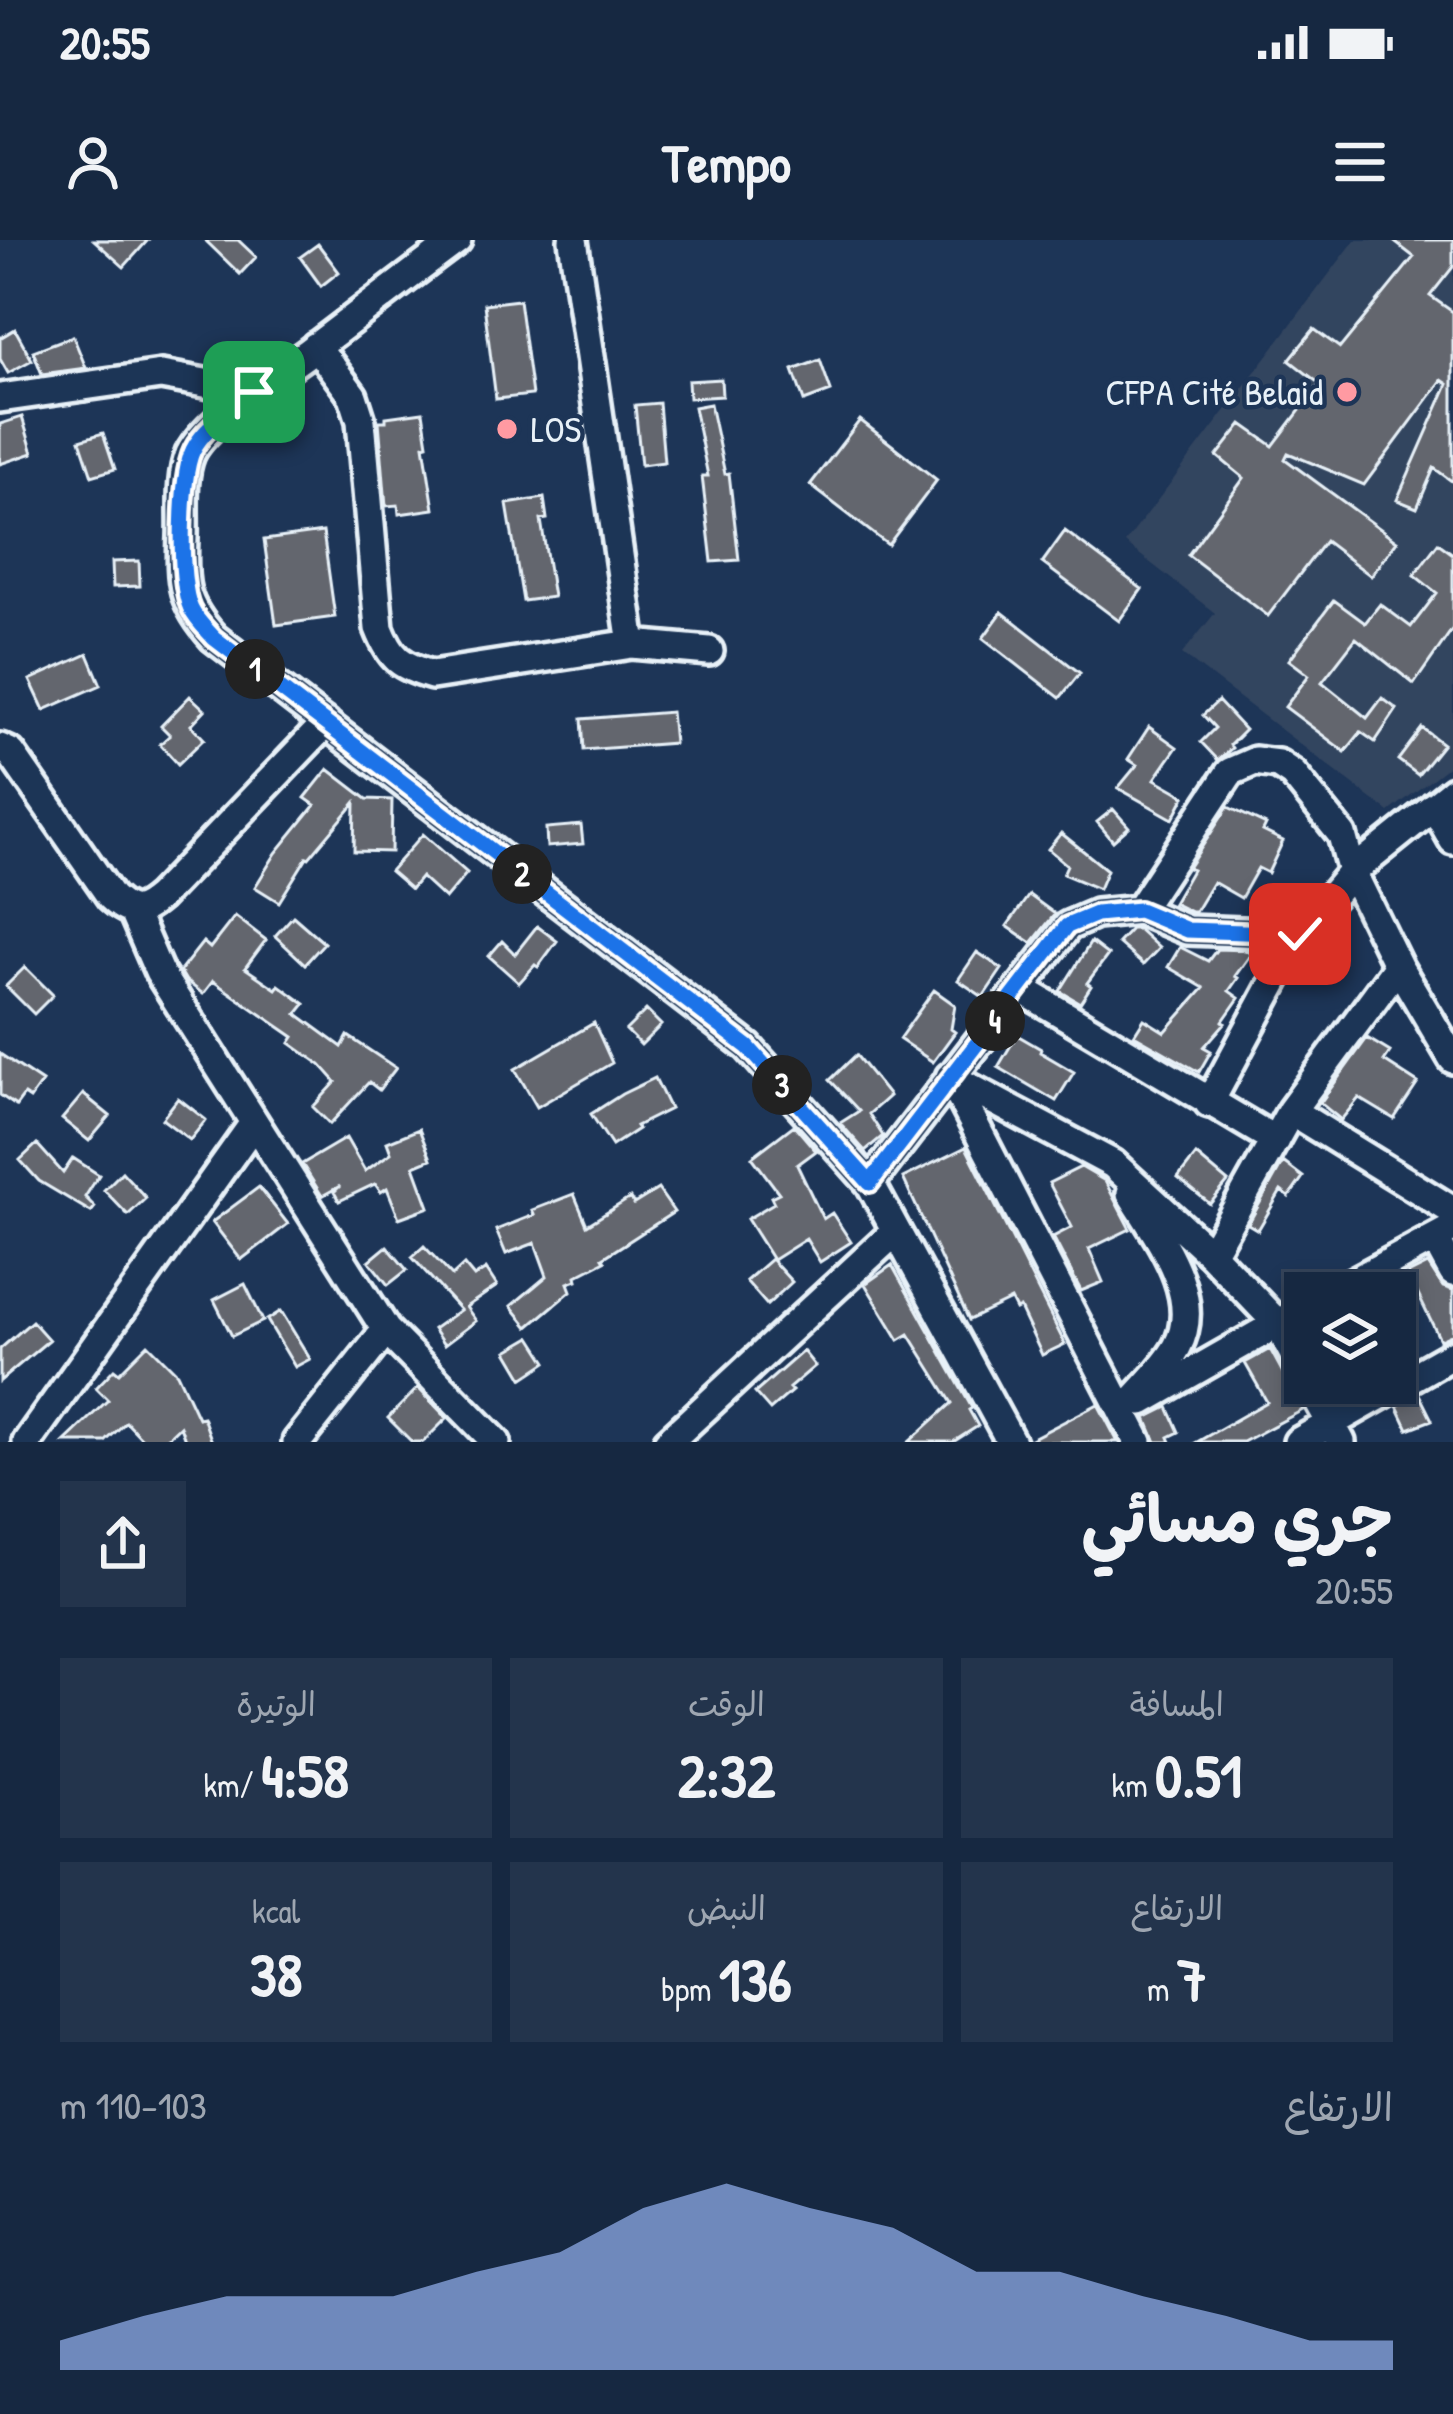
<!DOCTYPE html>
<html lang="ar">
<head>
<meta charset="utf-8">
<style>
  body { margin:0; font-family:"Patrick Hand","Playpen Sans Arabic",sans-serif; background:#23344c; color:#f1f3f6; direction:rtl; height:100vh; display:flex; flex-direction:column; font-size:45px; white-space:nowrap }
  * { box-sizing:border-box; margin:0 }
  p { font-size:39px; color:#9ea6b1 }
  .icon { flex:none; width:66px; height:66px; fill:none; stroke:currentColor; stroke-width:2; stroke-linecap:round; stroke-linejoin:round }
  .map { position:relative; height:1202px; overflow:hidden; direction:ltr }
  .panel { display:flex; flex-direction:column; background:#162841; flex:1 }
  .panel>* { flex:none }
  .controls { position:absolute; left:1284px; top:1032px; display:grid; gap:24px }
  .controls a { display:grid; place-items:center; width:132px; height:132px; border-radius:0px; background:#162841; box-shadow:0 6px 18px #0003,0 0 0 3px #35445a; font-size:60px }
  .pin { position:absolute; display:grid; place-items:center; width:102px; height:102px; color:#fff; margin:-51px; border-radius:24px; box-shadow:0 6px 18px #0006 }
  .km { position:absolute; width:60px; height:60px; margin:-30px; border-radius:50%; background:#222; color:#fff; font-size:33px; line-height:60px; text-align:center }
  .round { display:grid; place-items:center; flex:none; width:126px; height:126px; border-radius:0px; background:#23344c }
  .overview { display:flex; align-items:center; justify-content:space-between; height:204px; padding:0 60px }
  h1 { font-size:66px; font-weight:700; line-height:90px }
  .stats { display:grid; grid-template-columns:repeat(3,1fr); gap:18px; height:204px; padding:12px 60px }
  .stats div { display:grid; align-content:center; border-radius:0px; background:#23344c; text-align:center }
  .stats b { font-size:60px; font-weight:700 }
  .stats small { font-size:33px; font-weight:400 }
  .stats p { font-size:33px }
  .chart { height:336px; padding:24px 60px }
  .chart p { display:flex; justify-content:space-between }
  .chart svg { width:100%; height:216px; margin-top:12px; fill:#95b2f1; opacity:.7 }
  .status { display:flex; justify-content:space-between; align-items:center; height:84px; padding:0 60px; background:#162841; direction:ltr }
  .status svg { height:33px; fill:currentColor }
  header { display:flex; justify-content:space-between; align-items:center; height:156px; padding:0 60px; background:#162841; font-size:54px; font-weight:700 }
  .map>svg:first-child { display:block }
  .built { fill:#32445e }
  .building { fill:#64666e; stroke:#e8f1f8; stroke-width:3 }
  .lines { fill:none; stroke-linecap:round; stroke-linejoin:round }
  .minor-casing { stroke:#e8f1f8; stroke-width:36 }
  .minor { stroke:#1d3557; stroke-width:27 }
  .route-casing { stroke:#fff; stroke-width:24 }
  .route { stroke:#1a73e8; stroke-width:15 }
  .poi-dot { fill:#ff9aa2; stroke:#1d3557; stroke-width:4.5 }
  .labels { text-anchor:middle; stroke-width:9; stroke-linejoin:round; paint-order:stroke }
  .poi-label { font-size:36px; fill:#e8f1f8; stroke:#1d3557; text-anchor:end }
</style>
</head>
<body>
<div class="status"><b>20:55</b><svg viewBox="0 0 49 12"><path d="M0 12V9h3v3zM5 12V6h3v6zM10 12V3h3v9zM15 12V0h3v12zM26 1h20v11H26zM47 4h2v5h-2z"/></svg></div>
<header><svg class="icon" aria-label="menu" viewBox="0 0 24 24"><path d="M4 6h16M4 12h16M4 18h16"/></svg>Tempo<svg class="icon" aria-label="person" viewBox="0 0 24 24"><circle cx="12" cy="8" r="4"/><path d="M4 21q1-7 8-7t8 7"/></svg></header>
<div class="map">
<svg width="1453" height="1202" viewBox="0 0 1453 1202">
  <rect width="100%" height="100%" fill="#1d3557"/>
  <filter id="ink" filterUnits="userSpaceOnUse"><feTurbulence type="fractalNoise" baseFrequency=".00833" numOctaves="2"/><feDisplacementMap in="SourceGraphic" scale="24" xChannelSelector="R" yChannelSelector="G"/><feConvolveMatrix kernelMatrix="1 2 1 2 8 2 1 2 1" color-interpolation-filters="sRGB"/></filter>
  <g filter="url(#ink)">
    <path class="built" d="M1355 0H1453V523L1389 572 1182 414 1215 373 1125 303Z"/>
    <path class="building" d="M94 0H148L124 27Z
      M205 0H238L256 17 240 34Z
      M1392 0H1453V27L1430 56 1453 72V242L1434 228 1417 268 1397 260 1448 144 1442 140 1364 245 1288 213 1285 219 1397 301 1371 336 1325 301 1268 376 1188 315 1244 238 1217 216 1242 184 1273 206 1320 144 1289 120 1314 89 1340 108 1414 17Z
      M318 4 339 32 321 46 300 17Z
      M519 60 532 155 496 159 484 64Z
      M15 89 32 120 8 133 0 119V98Z
      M73 96 86 128 42 134 33 111Z
      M820 120 831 151 804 161 793 130Z
      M721 139 722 156 689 158 688 141Z
      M659 163 664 222 641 225 635 165Z
      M710 164 725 234 729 233 739 320 712 322 702 236H708L694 167Z
      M423 172 428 204 424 205 434 269 399 274 398 265 386 266 379 181H386V177Z
      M22 177 33 213 0 224V184Z
      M860 180 937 240 888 305 810 245Z
      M103 193 115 229 92 236 80 200Z
      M544 258 547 279 541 280 553 357 523 361 507 264Z
      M1065 291 1142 349 1119 381 1042 323Z
      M323 292 335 377 276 385 264 300Z
      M1438 303 1453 314V388L1414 444 1356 398 1322 442 1367 478 1382 458 1397 469 1375 502 1361 492 1345 512 1285 467 1309 435 1289 420 1334 360 1365 383 1380 364 1411 387 1437 353 1414 335Z
      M139 321 140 346 113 347 112 322Z
      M1002 372 1080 433 1060 458 983 398Z
      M88 414 101 445 44 470 30 440Z
      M190 456 205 470 191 485 204 499 178 524 160 504 170 495 161 486Z
      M1218 461 1245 490 1230 505 1232 508 1218 520 1201 502 1215 488 1203 475Z
      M671 472 674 503 584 510 582 479Z
      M1149 487 1177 507 1155 539 1185 556 1173 579 1118 548 1137 525 1128 519Z
      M1422 488 1443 504 1418 535 1398 520Z
      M328 529 367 559 392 560 391 612 354 611 355 563 309 618 307 617 279 662 255 647 276 613 315 565 305 558Z
      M1228 567 1266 585 1263 591 1283 601 1268 633 1258 628 1241 658 1213 642 1195 672H1191L1173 663 1192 630 1188 628Z
      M1113 569 1129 587 1113 601 1097 582Z
      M581 585 583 604 547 607 546 588Z
      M1061 593 1107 630 1099 649 1063 634 1067 625 1048 609Z
      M423 594 467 633 445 659 421 637 411 649 390 631Z
      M1029 655 1055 674 1032 703 1007 686Z
      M235 676 266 700 245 728 276 749 279 745 305 764 297 774 342 807 348 796 396 828 379 850 369 842 330 884 313 867 336 842 321 825 290 803 294 797 213 741 203 754 186 741 180 731 203 702 210 708Z
      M293 676 324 703 305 724 275 696Z
      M537 686 557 701 538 727 535 725 519 743 489 716 502 701 515 714Z
      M1131 689H1138L1159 708 1143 725 1118 703Z
      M1091 702 1108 715 1087 743 1091 746 1080 763 1060 751Z
      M1180 707 1208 721 1217 709 1245 710 1251 714 1235 736 1238 738 1229 751 1239 758 1223 781 1225 783 1204 807 1211 811 1199 832 1134 795 1144 779 1165 792 1204 748 1168 727Z
      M977 712 1002 729 983 757 958 740Z
      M25 727 53 755 34 774 6 746Z
      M934 750 955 765 951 789 955 792 933 822 899 799Z
      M646 770 661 785 641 805 626 790Z
      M594 783 612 823 537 867 515 829Z
      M1017 795 1041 809 1040 812 1074 832 1056 861 998 827Z
      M1367 798 1390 812 1384 821 1418 843 1394 879 1359 858 1341 880 1320 863Z
      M0 814 42 842 30 859 24 855 16 866 0 855Z
      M856 815 889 856 869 874 883 896 865 911 840 883 859 871 830 840Z
      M655 838 670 869 636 886 638 889 612 906 591 874 622 854Z
      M83 854 110 876 89 901 62 879Z
      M178 858 206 880 190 900 162 879Z
      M794 885 816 911 797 925 823 979 832 973 851 1002 820 1022 806 999 773 1020 747 979 774 963 771 957 779 953 752 917Z
      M419 889 431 919 414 926 429 967 399 978 387 948 381 952 375 944 339 961 334 952 340 946 322 956 302 924 346 898 365 931 391 913 387 902Z
      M37 904 63 933 73 918 99 935 85 957 95 967 91 972 39 941 20 920Z
      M966 907 1065 1104 1042 1115 1020 1068 1016 1070 1011 1060 969 1080 903 938Z
      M1196 915 1228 942 1210 964 1178 938Z
      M1283 922 1303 937 1289 957 1281 951 1258 990 1248 984Z
      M1081 927 1105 941 1130 989 1089 1009 1103 1042 1081 1051 1053 997 1072 987 1049 943Z
      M122 932 146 958 128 975 104 950Z
      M259 947 288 984 241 1020 212 982Z
      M658 949 674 972 603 1018 605 1021 576 1036 577 1040 568 1043 571 1051 528 1087 511 1066 547 1036 535 1003 506 1014 496 990 534 975 532 970 574 954 587 985 630 958 634 964Z
      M387 1006 407 1030 388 1045 369 1021Z
      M424 1006 452 1036 464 1025 474 1037 486 1029 497 1046 466 1067 476 1081 444 1105 433 1089 460 1070 412 1017Z
      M771 1019 792 1042 767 1065 746 1041Z
      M1428 1024 1443 1047 1453 1050V1094L1440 1100 1408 1034Z
      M892 1025 972 1168 969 1170 978 1186 953 1202H909L952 1163 909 1094 899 1100 865 1044Z
      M245 1044 263 1081 232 1096 214 1060Z
      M281 1071 310 1119 295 1127 267 1080Z
      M32 1081 49 1100 0 1141V1109Z
      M531 1097 547 1122 523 1138 507 1111Z
      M148 1104 177 1133 198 1178 203 1177 212 1202H186L180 1186 163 1202H145L126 1182 105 1202H64L108 1160 96 1148 114 1129 119 1133Z
      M1270 1109 1303 1170 1243 1202H1197L1267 1162 1245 1123Z
      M803 1111 815 1126 789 1148 792 1151 770 1170 755 1153Z
      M418 1148 447 1178 423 1202H412L388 1178Z
      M1419 1154 1432 1180 1408 1189 1397 1166Z
      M1098 1164 1118 1202H1029V1200Z
      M1168 1167 1179 1192 1169 1197 1171 1202H1156L1146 1178Z"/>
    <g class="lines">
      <g class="minor-casing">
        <path id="minor" d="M457 0C407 37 358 75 309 112 279 134 205 182 190 214 180 238 184 271 183 297 181 343 182 363 214 398L748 807 870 943 1011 1202
          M573 0 632 404
          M316 106 353 156 361 181 379 388C391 419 401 426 432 435L632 404 709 411
          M0 158 161 135 254 152
          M0 508 11 513 111 657C130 675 139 674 159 657L326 483
          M1434 566 1453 600
          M1139 670 1230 532 1255 521 1278 524 1293 534 1342 595 1352 632 1398 726 1453 819
          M133 672 159 732 386 1090 496 1202
          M1021 749 1275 900
          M950 837 1113 924 1211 1014 1277 1083 1305 1135
          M950 837 1138 1202
          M1209 863 1300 694 1352 632 1453 551
          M1291 871 1453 971
          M870 943 1068 686 1096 674 1139 670 1187 690 1300 694
          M1435 999 1453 1032
          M1211 1014 1291 871 1398 726
          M1333 1053 1453 988
          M1309 1143 1341 1202
          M1142 1161 1305 1068
          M1123 1172C1139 1152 1165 1129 1177 1107 1205 1056 1156 995 1131 953
          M27 1202 254 883
          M297 1202 386 1090
          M668 1202 896 991
          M1298 1202 1453 1114"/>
      </g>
      <use href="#minor" class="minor"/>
    </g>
  </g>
  <g class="lines" filter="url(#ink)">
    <g class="route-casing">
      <path id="route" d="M254 152C234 169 205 186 193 210 180 236 178 342 191 369 196 380 206 389 214 398L748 807 870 943 1067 686 1096 674 1139 670 1187 690 1300 694"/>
    </g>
    <use href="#route" class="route"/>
  </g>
  <g class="poi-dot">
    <circle cx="1347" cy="152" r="12"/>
    <circle cx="507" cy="189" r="12"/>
  </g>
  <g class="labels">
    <g class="poi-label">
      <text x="1323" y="165">CFPA Cité Belaid</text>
      <text x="531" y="202" text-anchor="start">LOS</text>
    </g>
  </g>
</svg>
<div class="controls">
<a><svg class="icon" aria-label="layers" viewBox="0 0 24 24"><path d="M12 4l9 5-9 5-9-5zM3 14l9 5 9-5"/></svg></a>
</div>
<div class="pin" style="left:254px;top:152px;background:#1e9e55"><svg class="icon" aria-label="arrive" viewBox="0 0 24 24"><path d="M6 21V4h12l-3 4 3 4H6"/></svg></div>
<div class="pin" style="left:1300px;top:694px;background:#d93025"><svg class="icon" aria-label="check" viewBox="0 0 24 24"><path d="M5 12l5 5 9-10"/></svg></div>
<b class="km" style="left:255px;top:429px">1</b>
<b class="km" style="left:522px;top:634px">2</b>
<b class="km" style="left:782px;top:845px">3</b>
<b class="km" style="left:995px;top:781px">4</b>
</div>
<section class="panel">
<div class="overview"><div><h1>جري مسائي</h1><p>20:55</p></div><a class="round"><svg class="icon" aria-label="share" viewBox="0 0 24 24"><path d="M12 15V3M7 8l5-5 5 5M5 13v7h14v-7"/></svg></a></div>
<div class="stats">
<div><p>المسافة</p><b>0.51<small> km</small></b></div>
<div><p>الوقت</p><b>2:32</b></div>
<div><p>الوتيرة</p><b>4:58<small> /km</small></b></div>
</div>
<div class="stats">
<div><p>الارتفاع</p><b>7<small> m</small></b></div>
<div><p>النبض</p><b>136<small> bpm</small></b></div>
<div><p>kcal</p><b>38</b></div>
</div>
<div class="chart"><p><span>الارتفاع</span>103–110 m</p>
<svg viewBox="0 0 160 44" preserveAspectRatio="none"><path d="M0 44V38L10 33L20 29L30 29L40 29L50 24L60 20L70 11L80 6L90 11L100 15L110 24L120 24L130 29L140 33L150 38L160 38V44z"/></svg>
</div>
</section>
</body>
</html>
